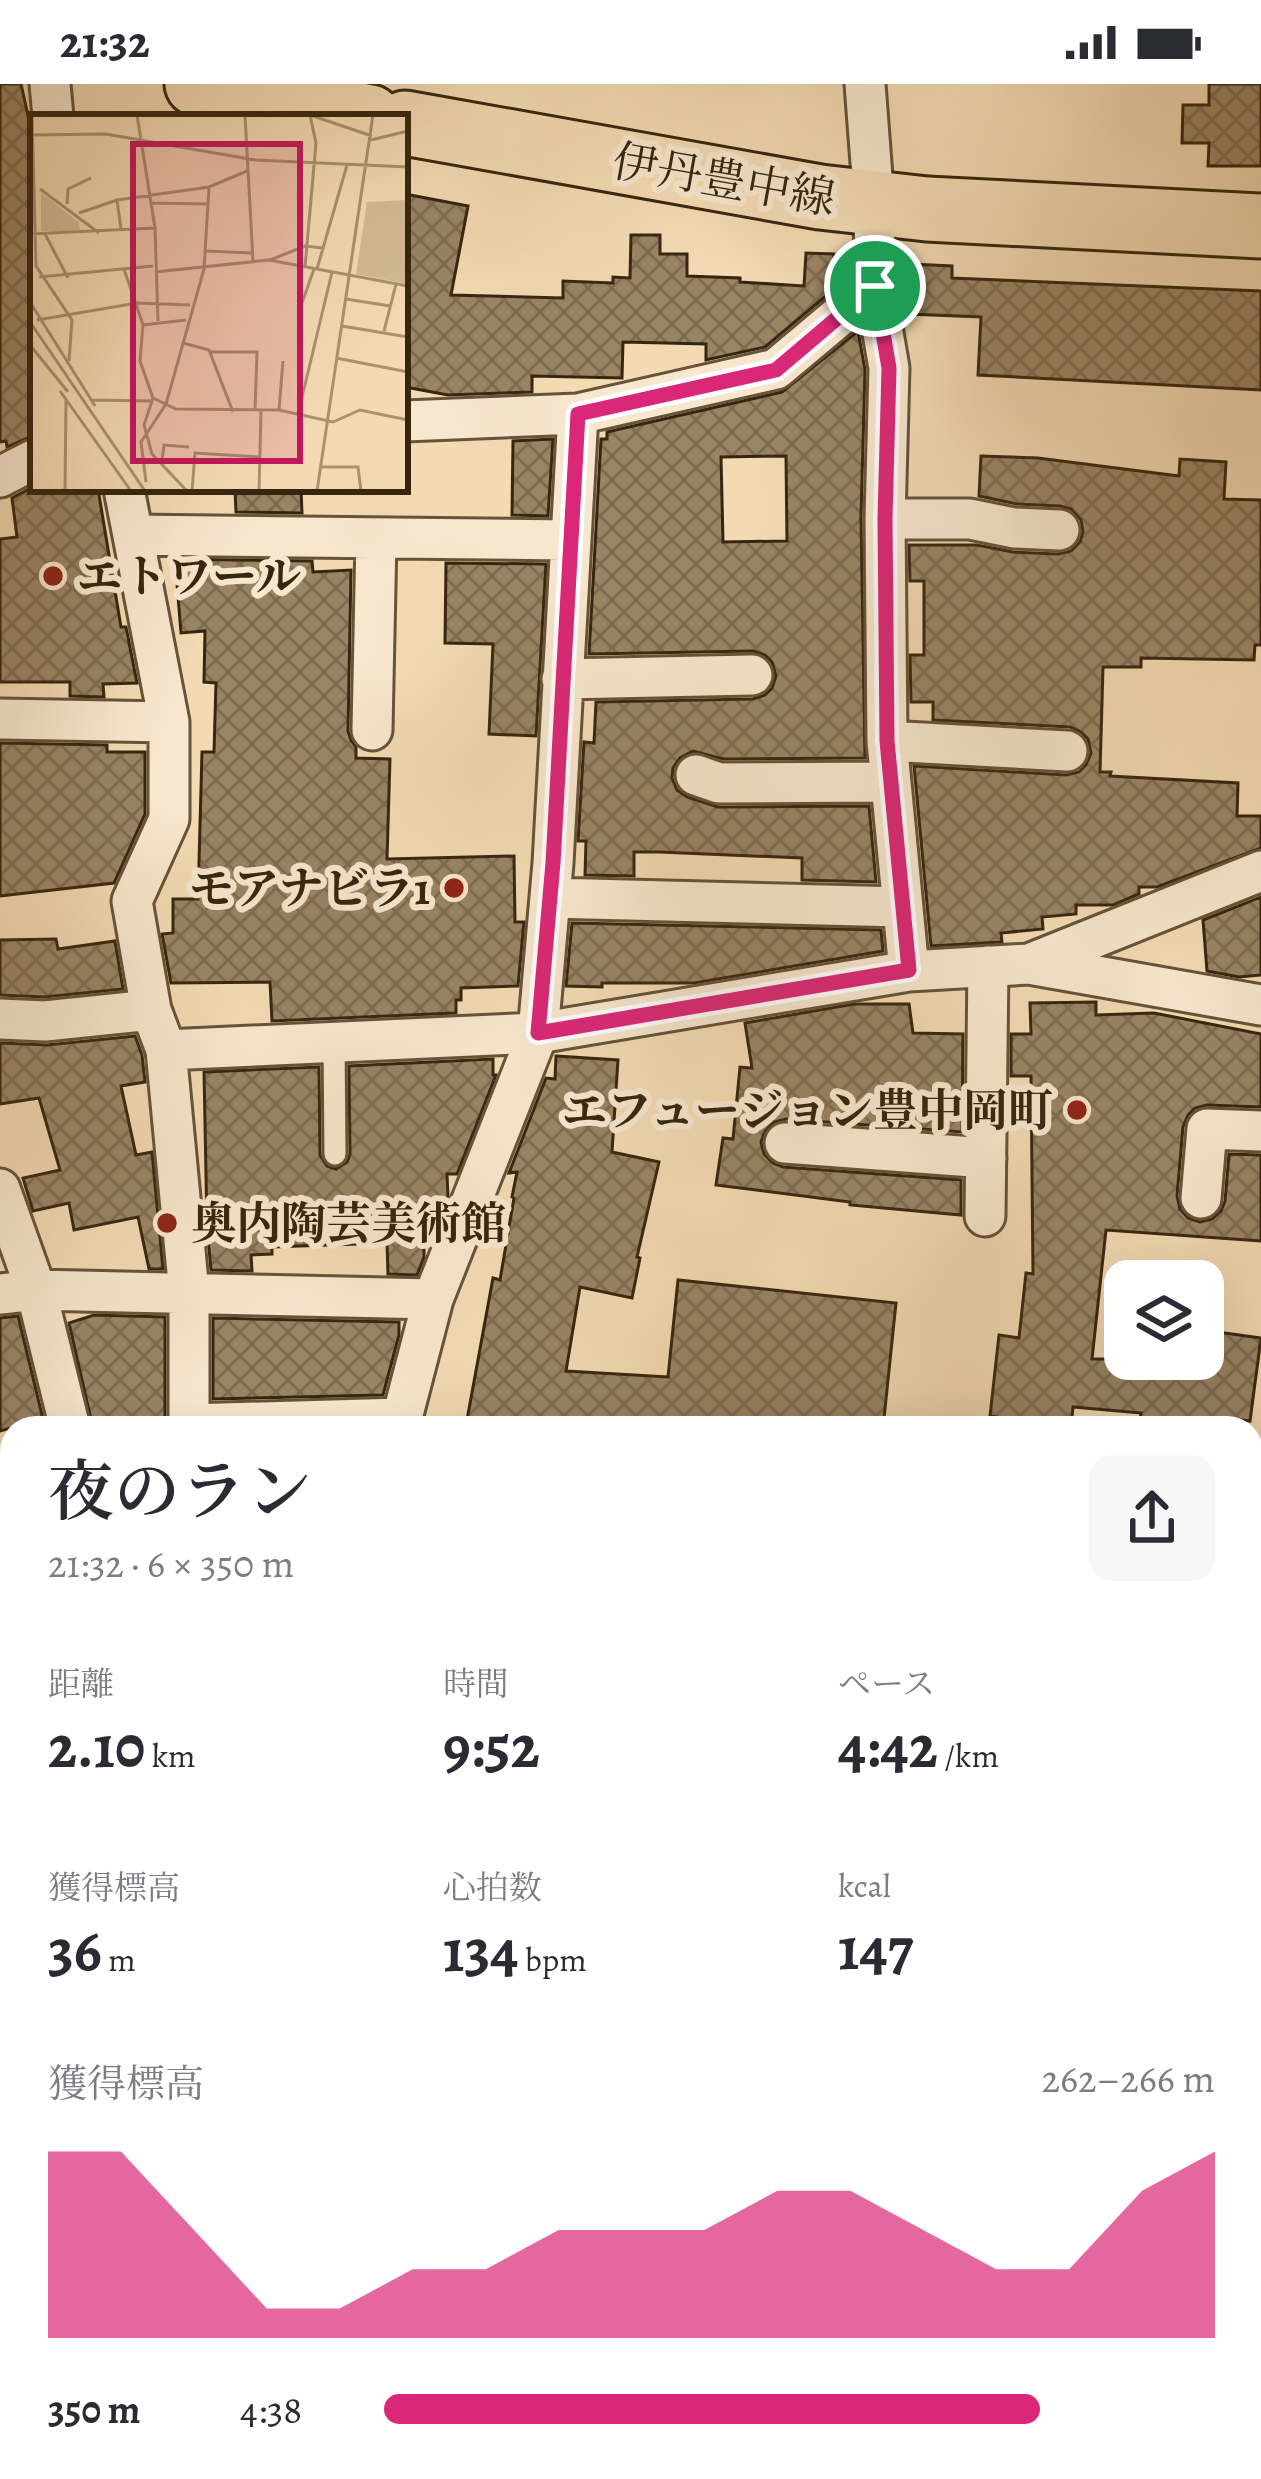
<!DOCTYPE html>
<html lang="ja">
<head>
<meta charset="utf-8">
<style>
  body { margin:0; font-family:Alegreya,"Noto Serif JP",serif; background:#f7f7f7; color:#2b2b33; height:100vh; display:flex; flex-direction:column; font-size:45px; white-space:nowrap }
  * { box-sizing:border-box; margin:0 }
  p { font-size:39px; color:#7c7c81 }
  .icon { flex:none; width:66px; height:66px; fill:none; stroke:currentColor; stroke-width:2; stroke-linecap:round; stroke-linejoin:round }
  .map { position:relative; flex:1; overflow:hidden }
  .sheet { position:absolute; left:0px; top:1332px; width:1263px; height:1065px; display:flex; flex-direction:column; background:#fff; border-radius:36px 36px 0 0; box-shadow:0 12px 48px #0002 }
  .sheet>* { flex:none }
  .controls { position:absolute; left:1104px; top:1176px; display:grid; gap:24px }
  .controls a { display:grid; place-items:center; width:120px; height:120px; border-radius:24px; background:#fff; box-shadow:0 12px 48px #0002; font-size:60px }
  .pin { position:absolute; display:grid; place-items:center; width:102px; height:102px; color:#fff; margin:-51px; border:6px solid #fff; border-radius:50%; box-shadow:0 3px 12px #0007 }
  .round { display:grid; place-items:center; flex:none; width:126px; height:126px; border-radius:24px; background:#f7f7f7 }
  .headline { display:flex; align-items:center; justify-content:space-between; height:204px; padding:0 48px }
  h1 { font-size:66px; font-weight:600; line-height:90px }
  .stats { display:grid; grid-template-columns:repeat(3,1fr); gap:18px; height:204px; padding:12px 48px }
  .stats div { display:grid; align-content:center }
  .stats b { font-size:60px; font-weight:600 }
  .stats small { font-size:33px; font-weight:400 }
  .stats p { font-size:33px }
  .chart { height:336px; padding:24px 48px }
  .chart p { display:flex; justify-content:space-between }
  .chart svg { width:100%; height:216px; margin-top:12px; fill:#db2777; opacity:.7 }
  ul { padding:0 48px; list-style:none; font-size:39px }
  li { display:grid; grid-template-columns:192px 144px 1fr; align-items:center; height:90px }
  li i { height:30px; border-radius:15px; background:#db2777 }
  .status { display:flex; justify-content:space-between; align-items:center; height:84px; padding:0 60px; background:#fff; direction:ltr }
  .status svg { height:33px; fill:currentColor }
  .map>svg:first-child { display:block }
  .building { fill:url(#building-cross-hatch); stroke:#37260f; stroke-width:3; fill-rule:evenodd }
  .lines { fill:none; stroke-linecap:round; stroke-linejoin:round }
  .lane-casing { stroke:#665338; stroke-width:27 }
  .street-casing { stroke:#665338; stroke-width:45 }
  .primary-casing { stroke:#37260f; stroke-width:69 }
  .path { stroke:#37260f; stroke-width:8; stroke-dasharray:9 6; stroke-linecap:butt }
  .lane { stroke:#f7e7ce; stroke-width:21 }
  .street { stroke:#f7e7ce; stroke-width:39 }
  .primary { stroke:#f3dab3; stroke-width:63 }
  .route-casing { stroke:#fff; stroke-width:24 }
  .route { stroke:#db2777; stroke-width:15 }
  .poi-dot { fill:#8f2418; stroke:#f7e7ce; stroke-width:4.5 }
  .labels { text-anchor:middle; stroke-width:12; stroke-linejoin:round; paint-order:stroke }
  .street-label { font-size:45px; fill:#37260f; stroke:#f7e7ce }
  .poi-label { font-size:45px; font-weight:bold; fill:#37260f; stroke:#f7e7ce; text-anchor:start }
  .inset-road { fill:none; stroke:#a89271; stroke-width:3 }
  .view { fill:#c2185b; fill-opacity:0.15; stroke:#c2185b; stroke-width:6 }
  .inset-edge { fill:none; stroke:#37260f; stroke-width:6 }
</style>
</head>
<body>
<div class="status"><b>21:32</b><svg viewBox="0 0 49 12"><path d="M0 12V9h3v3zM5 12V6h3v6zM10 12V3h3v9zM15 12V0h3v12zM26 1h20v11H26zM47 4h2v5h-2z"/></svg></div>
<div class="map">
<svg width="1261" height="2395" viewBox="0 0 1261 2395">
  <defs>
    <pattern id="building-cross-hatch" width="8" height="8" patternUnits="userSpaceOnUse" patternTransform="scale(3)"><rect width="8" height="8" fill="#998464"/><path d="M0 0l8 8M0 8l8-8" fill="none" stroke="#7e6c51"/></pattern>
  </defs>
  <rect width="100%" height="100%" fill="#f3dab3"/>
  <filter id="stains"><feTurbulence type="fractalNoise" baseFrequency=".00167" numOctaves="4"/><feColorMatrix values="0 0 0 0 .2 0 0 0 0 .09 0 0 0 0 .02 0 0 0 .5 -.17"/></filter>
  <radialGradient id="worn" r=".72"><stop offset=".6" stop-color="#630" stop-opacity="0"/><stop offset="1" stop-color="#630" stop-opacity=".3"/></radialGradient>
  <path class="building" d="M0 0H21L33 54V352L7 363 6 357 0 358Z
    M1209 0H1261V82H1208L1209 59H1182L1183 21H1209Z
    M405 110 468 122 451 211 563 214V197L613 199V193L630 194 631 151H660V170H687V192L740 194V198L804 202 806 169 834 170 833 206 765 263 706 276V260L623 258 622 294 532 292V308L448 311 405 303Z
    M910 180 952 182V194L1261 207V306L978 291 981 233 908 230Z
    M858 247 865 286 861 434 865 674 723 675 693 667 680 674 673 684 672 694 677 706 687 713 718 723 869 722 876 798 802 796V774L659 768H634V792L585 791 586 757H578L584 658 594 659 596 618 753 615 765 611 772 604 776 592 772 578 765 571 753 567 589 570 601 355H607V348L782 308ZM786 372 787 457 723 458 721 373Z
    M553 355 548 432 512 431 513 357Z
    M981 372 1038 374 1179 392 1180 375 1226 378 1224 415 1261 416V561H1255L1254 576 1141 574V583H1103L1100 688H1111L1110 692 1238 699 1237 732H1261V764L1157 803H1139V810L1113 821H1076V830L1042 833 1043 845 1001 849 1002 858 931 862 914 682 1066 691 1079 688 1086 681 1091 669 1088 655 1081 648 1070 643 933 636V618H911L910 571H924V497H910L909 461H977L1013 468 1058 470 1071 467 1080 458 1083 448 1081 436 1071 425 1060 422 1017 420 979 412Z
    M33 403 98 405 121 543H126L137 599 103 600 104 613 70 612V598H0V455L17 453 12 414Z
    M235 405H301L302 429 236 428Z
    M175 475 312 477 313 488 351 486 348 647 351 656 356 663V674L390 675 387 775 514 772 515 838H524L518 902 461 904V916H456V929L272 937 270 898 171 899 162 850 173 849V815H198L202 668H214L216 599 204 598 205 547 181 549Z
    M446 479 546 480 536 652 489 650 493 560 445 559Z
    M0 659 107 661V668H145V730L114 799 0 812Z
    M1261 813V891L1239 893 1207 887 1203 836Z
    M572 839 881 846 883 867 694 899H602V903L566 902Z
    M56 855 58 865 115 857 123 905 44 913 0 911V856Z
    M1096 918V931L1154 929 1261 950V1023L1207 1021 1195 1024 1188 1031 1183 1043 1177 1112 1180 1125 1188 1134 1200 1138 1212 1135 1221 1127 1225 1117 1229 1070 1261 1071V1157L1106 1146 1092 1275H1203V1246L1261 1254 1250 1337 1223 1334 1222 1344H1139L1141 1329 1073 1323 1071 1344H1000L1001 1334 990 1332 999 1251 1019 1254 1026 1189 1033 1190 1031 992H1011V950H1031L1030 919Z
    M854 920H909L913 949 963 950 962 1048 786 1035 774 1038 765 1047 761 1058 764 1070 773 1079 783 1083 961 1096V1131L850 1121V1118L716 1101 723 1054 733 1055 740 983 752 984 745 939Z
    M135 952 142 971 145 998 121 1002 136 1071 152 1068 163 1185H149L138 1133 74 1146 69 1119 33 1127 23 1094 60 1086 39 1014 0 1020V959L47 961Z
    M556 972 618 976 612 1068 659 1078 637 1173 640 1174 632 1214 580 1203 566 1287 668 1293 678 1196 896 1219 883 1344H565L467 1336 493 1194 500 1196 514 1114 512 1113 517 1088 509 1089 546 994 555 995Z
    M493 975V991H496L457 1090H447L448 1113 444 1121H438V1137L430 1156H424V1173L417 1191 388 1190 387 1159 272 1163V1170L251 1171 252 1187 211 1186 207 1143 204 988 319 983 320 1071 327 1082 336 1085 347 1078 350 1070 349 982Z
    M94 1231 165 1233V1334L162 1344H93L69 1239Z
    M18 1232 43 1335 0 1347V1234Z
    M213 1234 399 1238V1251L383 1311 213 1315Z"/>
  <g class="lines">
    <g class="lane-casing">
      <path id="lane" d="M334 958 335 1070
        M0 1903 6 1876 9 1702
        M1251 2256 1261 2255
        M1210 2395 1211 2385"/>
    </g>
    <g class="street-casing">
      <path id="street" d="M50 0 53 33
        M865 0 874 119 875 202 889 284 885 435 887 657 909 887
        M405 337 578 330 776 285 875 202
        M0 393 33 376
        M124 405 169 638V735L132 817 151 926 166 966 189 1209V1340
        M885 435H970L1014 444 1059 446
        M133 451 569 456
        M562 595 752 591
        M0 635 169 638
        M372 646 376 454
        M887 657 1067 667
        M696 691 719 699 890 698
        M550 814 902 823
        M1029 880 1261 787
        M0 935 45 937 151 926
        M166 966 538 949 909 887 1029 880 1261 921
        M785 1059 986 1074
        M0 1105 36 1206 70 1344
        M1201 1114 1207 1045 1261 1047
        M985 1132 988 882
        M0 1210 36 1206 433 1215
        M186 1344 189 1340 402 1334
        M402 1344V1334L433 1215 538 949 553 779 578 330
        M0 1919 12 1921
        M1251 2043 1261 2009
        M68 2385 72 2395
        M197 2385 210 2395
        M332 2395 333 2385
        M468 2395 469 2385
        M959 2395 960 2385"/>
    </g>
    <g class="primary-casing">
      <path id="primary" d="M197 0 370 33
        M405 39 820 113 927 125 1261 142"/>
    </g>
    <path class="path" d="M1251 1436 1261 1409
      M1251 1565 1261 1567"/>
    <use href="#lane" class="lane"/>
    <use href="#street" class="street"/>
    <use href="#primary" class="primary"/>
  </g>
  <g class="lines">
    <g class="route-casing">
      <path id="route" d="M875 202 889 284 885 435 887 657 909 886 538 949 553 779 578 330 776 286Z"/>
    </g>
    <use href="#route" class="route"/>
  </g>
  <g class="poi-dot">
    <circle cx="53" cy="492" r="12"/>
    <circle cx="454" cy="804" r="12"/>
    <circle cx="1077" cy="1026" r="12"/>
    <circle cx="167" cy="1139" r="12"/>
  </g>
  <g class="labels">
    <g class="street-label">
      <text transform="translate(724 95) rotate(10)" y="16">伊丹豊中線</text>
    </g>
    <g class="poi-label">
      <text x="77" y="508">エトワール</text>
      <text x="430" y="820" text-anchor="end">モアナビラ1</text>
      <text x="1053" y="1042" text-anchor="end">エフュージョン豊中岡町</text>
      <text x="191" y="1155">奥内陶芸美術館</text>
    </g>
  </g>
  <g transform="translate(30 30)">
    <rect width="378" height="378" fill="#f3dab3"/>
    <path d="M11 79 49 108 50 118 11 117ZM378 86V170L326 160 337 88Z" fill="#d3bb97"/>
    <path class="inset-road" d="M2 1 6 152 42 206 39 247M107 1 125 114 128 207M215 1 223 147M280 1 342 22M0 21 76 20 225 46 378 53M341 26 378 17M10 75 69 119M87 86 179 73 217 57M120 89 178 90M37 90 38 75 61 64M49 99 87 86 91 115M0 120 125 114M15 120 38 164M175 137 222 139M240 146 275 132 293 134M275 153 286 29 280 1M94 155 113 211 110 247 123 284 114 311 122 340 157 377M287 155 317 51M125 158 239 146 378 172M9 163 123 152M316 185 360 192M0 188 65 292M272 189 284 155M7 206 107 189 160 191M0 208 115 377M113 211 156 206M312 212 378 223M354 217 366 170M153 229 179 236 203 298M0 231 38 278M180 238H227L225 297M306 244 378 258M30 277 101 377M123 284 146 295 249 296 303 308 330 296 378 306M61 286 122 287M249 296 253 247M268 300 302 158M132 347 134 331 159 333M291 353H328L331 377M116 368 111 328 136 290 174 155 179 73M35 377 36 286M162 377 165 339 230 343M229 377 231 297M287 377 343 1"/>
    <path class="view" d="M103 30H270V347H103Z"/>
    <rect width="378" height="378" class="inset-edge"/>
  </g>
  <rect width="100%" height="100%" filter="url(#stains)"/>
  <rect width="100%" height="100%" fill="url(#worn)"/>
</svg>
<div class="controls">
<a><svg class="icon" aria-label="layers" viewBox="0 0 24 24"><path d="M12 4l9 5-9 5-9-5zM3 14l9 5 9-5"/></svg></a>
</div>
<div class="pin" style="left:875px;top:202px;background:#1e9e55"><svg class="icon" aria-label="arrive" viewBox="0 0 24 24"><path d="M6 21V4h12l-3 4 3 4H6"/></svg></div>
<section class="sheet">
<div class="headline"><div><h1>夜のラン</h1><p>21:32 · 6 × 350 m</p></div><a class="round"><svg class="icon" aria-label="share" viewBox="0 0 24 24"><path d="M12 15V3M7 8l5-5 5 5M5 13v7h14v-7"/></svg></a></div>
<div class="stats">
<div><p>距離</p><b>2.10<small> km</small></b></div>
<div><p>時間</p><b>9:52</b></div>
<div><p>ペース</p><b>4:42<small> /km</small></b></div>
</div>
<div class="stats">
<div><p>獲得標高</p><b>36<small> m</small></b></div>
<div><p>心拍数</p><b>134<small> bpm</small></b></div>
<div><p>kcal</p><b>147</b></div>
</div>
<div class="chart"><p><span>獲得標高</span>262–266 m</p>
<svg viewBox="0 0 160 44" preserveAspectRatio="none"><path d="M0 44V6L10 6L20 22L30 38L40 38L50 30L60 30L70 22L80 22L90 22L100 14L110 14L120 22L130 30L140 30L150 14L160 6V44z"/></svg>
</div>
<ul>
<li><b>350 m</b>4:38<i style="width:79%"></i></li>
</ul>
</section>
</div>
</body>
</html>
